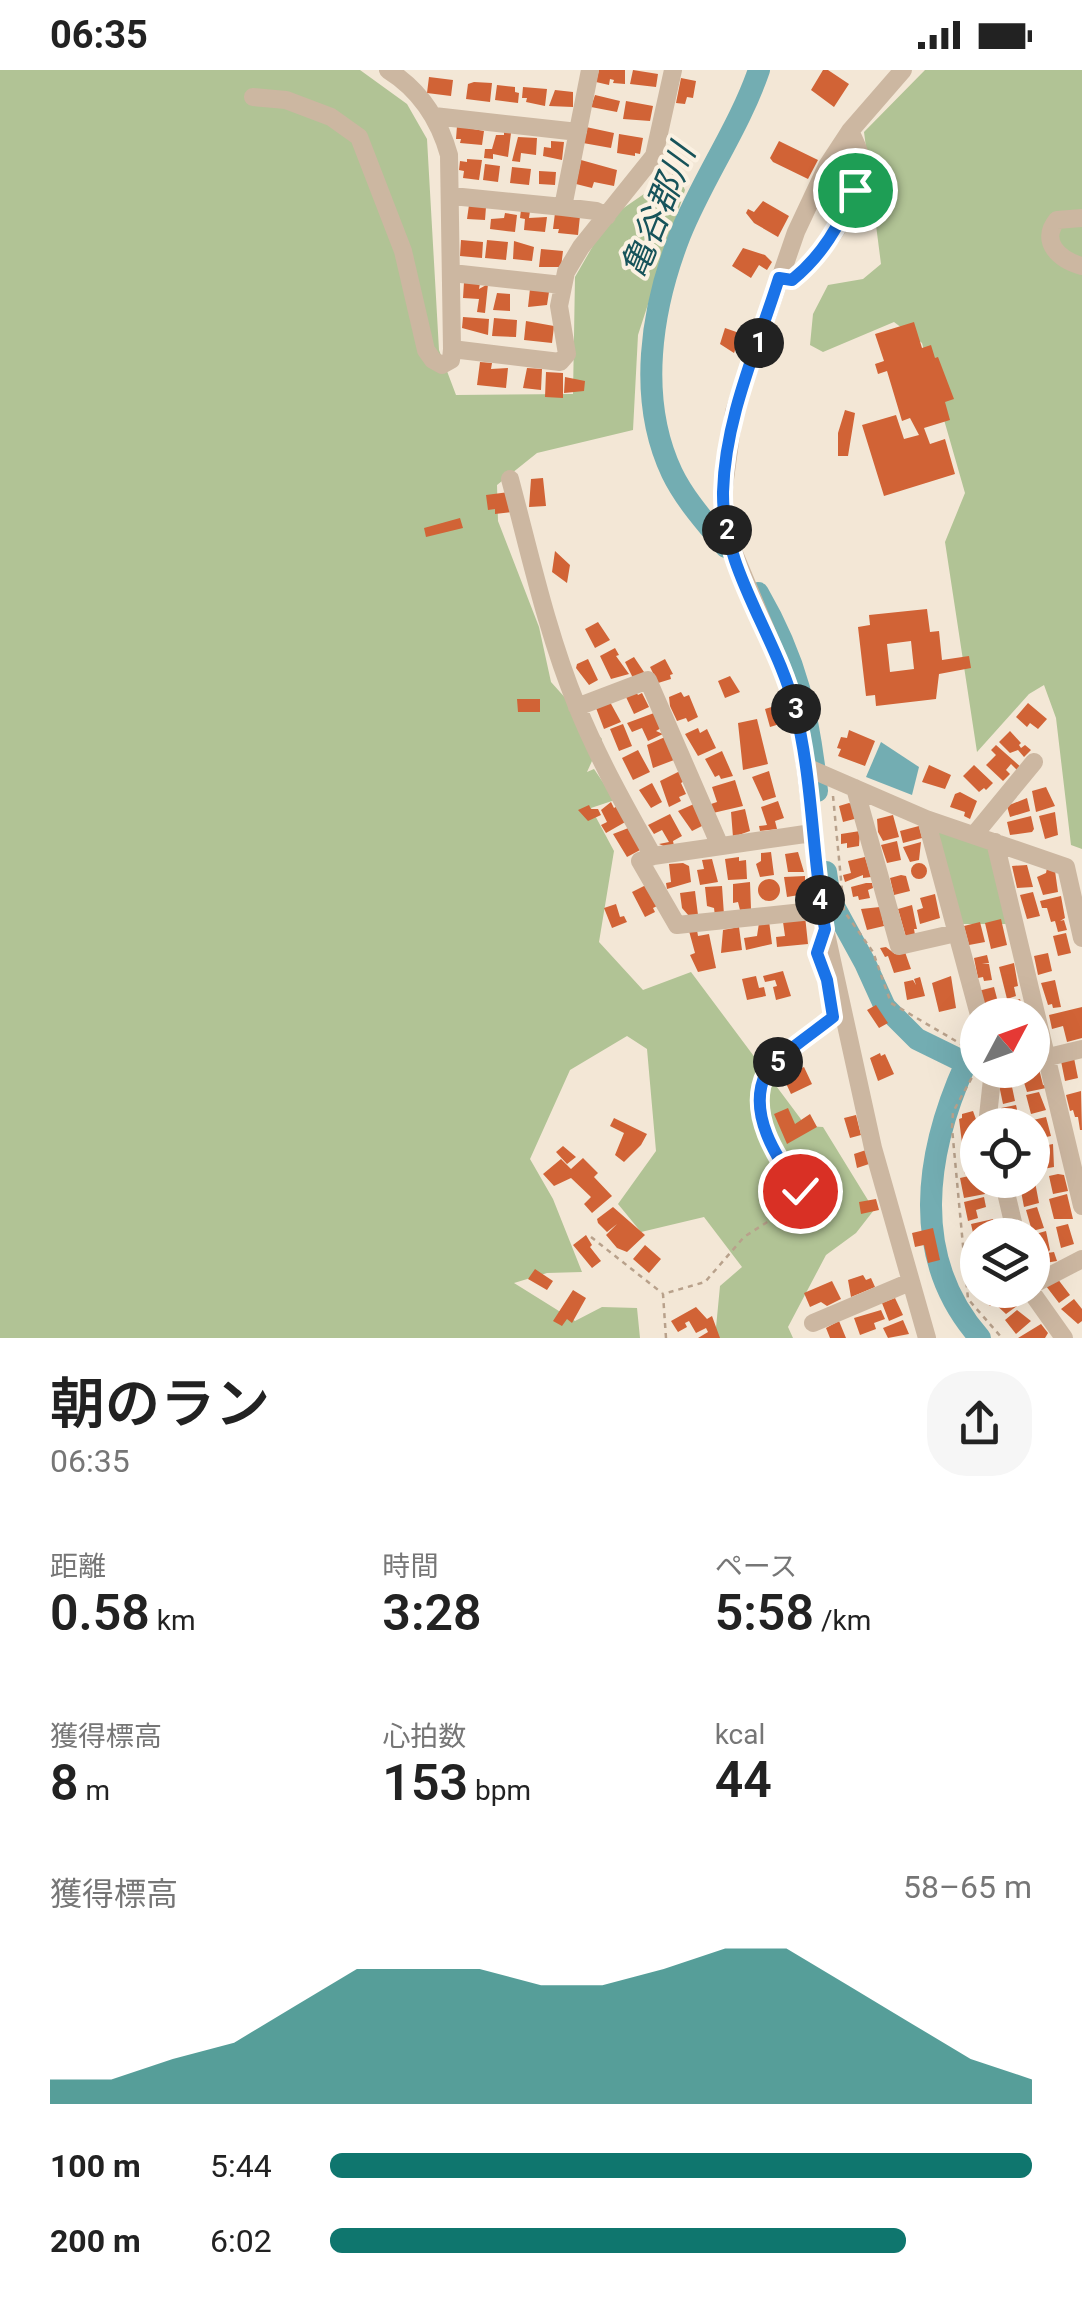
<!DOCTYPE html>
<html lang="ja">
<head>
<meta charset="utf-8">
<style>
  body { margin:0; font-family:Roboto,"Noto Sans JP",sans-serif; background:#f6f6f6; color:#222; height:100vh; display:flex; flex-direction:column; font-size:38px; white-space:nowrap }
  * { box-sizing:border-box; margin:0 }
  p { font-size:32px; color:#767676 }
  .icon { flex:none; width:55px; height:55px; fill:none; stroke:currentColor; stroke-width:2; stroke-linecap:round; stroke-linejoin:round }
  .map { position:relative; height:1268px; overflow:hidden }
  .drawer { display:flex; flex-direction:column; background:#fff; flex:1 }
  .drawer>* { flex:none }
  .needle { width:65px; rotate:49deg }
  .tools { position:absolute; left:960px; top:928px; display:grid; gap:20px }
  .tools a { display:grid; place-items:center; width:90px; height:90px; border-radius:50%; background:#fff; box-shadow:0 10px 40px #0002; font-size:50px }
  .pin { position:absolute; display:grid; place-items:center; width:85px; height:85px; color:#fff; margin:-42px; border:5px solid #fff; border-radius:50%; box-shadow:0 2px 10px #0007 }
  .km { position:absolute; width:50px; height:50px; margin:-25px; border-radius:50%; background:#222; color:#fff; font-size:28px; line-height:50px; text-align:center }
  .round { display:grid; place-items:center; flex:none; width:105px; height:105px; border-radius:40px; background:#f6f6f6 }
  .head { display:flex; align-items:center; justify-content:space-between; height:170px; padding:0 50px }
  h1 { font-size:55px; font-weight:600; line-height:75px }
  .stats { display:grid; grid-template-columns:repeat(3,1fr); gap:15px; height:170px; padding:10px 50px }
  .stats div { display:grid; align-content:center }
  .stats b { font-size:50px; font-weight:600 }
  .stats small { font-size:28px; font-weight:400 }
  .stats p { font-size:28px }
  .chart { height:280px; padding:20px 50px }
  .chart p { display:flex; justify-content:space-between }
  .chart svg { width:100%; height:180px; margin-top:10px; fill:#0f766e; opacity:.7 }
  ul { padding:0 50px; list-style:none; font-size:32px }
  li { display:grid; grid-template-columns:160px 120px 1fr; align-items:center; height:75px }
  li i { height:25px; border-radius:12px; background:#0f766e }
  .status { display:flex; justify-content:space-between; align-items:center; height:70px; padding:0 50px; background:#fff; direction:ltr }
  .status svg { height:28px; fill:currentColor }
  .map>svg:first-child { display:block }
  .green { fill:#b1c395 }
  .water { fill:#73adb2 }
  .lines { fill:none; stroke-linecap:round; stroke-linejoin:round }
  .river { stroke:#73adb2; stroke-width:22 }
  .building { fill:#d16336; fill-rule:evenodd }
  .path { stroke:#b8a18b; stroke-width:2.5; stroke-dasharray:5 5; stroke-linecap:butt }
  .minor { stroke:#ccb7a1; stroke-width:18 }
  .route-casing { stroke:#fff; stroke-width:20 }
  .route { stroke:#1a73e8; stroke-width:12 }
  .labels { text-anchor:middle; stroke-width:8; stroke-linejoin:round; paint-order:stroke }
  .water-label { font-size:35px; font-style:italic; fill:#17535a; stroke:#fbf1e2 }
</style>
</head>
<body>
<div class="status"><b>06:35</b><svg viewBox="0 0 49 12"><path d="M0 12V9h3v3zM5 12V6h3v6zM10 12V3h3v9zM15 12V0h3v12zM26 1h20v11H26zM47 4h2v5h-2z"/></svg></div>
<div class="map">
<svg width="1082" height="1268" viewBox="0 0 1082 1268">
  <rect width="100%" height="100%" fill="#f3e7d6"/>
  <path class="green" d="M0 0H360L407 34 427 69 439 280 456 325 573 324 575 207 609 148 676 102 685 120 638 265 633 360 537 383 497 415 498 451 539 557 551 612 602 669 587 702 594 699 615 730 591 738 614 781 599 872 643 920 691 902 806 1056 823 1057 874 1140 856 1163 826 1185 788 1257 793 1268H715L720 1216 742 1197 704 1147 641 1162 618 1134 656 1081 647 979 627 966 570 1000 530 1089 553 1129 582 1202 547 1203 514 1213 575 1251 602 1237 637 1238 640 1268H0Z
    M925 0H1082V779L1071 775 1056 648 1044 615 1029 624 977 682 945 472 965 423 922 273 894 252 823 282 810 275 813 244 828 215 863 209 881 194 864 62Z
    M926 749 995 772 1014 854H954Z"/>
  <path class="water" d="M881 672 919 697 912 725 866 707Z"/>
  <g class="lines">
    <path class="river" d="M726 477C707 454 685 430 672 403 637 329 651 239 680 165 703 108 739 58 759 0
      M758 523C797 590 809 645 817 721
      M826 802 830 829 865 893 885 937 917 969 966 993C925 1083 909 1188 980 1268"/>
  </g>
  <path class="building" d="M599 0H625V14L613 13 614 10 610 9 609 15 596 12Z
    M633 0 658 4 656 17 630 14Z
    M823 0H828L849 14 834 37 811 20Z
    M429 7 453 10 451 26 427 23Z
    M681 8 696 11 693 28 687 27 685 34 676 33Z
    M474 12 492 13 490 32 466 29 468 14Z
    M497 15 515 17V22L519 23 518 33 495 30Z
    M523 17 547 19 545 36 526 32 527 28H522Z
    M555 20 573 22V37L549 36Z
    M595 25 620 31 617 42 591 37Z
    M626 31 653 36 650 51 623 49Z
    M457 56 484 61 482 75 460 73 461 69H456Z
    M586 57 614 63 611 78 583 73Z
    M504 62 511 63 508 87 493 84V89L484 88 485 79H492L496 65H504Z
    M619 64 643 68 640 84 635 83V86L617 83Z
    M518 67 537 68 536 85 521 83 520 92 512 91Z
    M551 71 564 72 562 90 543 86 544 77 551 78Z
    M779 71 818 90 808 109 773 92 770 88Z
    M467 89 482 90 479 110 463 108 464 101 459 100 460 91 467 92Z
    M581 90 617 100 614 116 594 112 592 118 576 114Z
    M485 94 500 96 498 112 483 110Z
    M512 97 531 99 529 115 510 113Z
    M539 101 556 102 555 115 539 114Z
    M763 131 789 146 778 167 754 153 746 143 748 139 754 142Z
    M469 135 486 137 485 150 467 149Z
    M521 140 530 141 529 148 547 147 545 162 524 160 525 149 520 148Z
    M505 143 517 145 515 162 490 159 491 149 504 148Z
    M555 143 580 146 578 165 558 163 559 159H553Z
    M461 170 483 172 482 188 460 186Z
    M487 170 508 172 506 190 485 188Z
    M514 171 534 177 532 191 513 189Z
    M743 178 765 185 772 192 767 200 759 195 751 208 732 196Z
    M541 179 563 181 561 197H539Z
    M464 212 480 213 479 219 488 214 485 243 477 242 479 229 463 228Z
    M530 219 549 222 547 235 528 237Z
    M497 223 510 224V241L493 240Z
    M463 247 489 249 488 265 462 258Z
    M494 248 517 250 516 267 492 266Z
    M526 251 554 256 552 273 524 270Z
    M914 252 922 278 931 275 935 288 938 287 954 329 945 332 950 350 924 358 930 374 945 369 955 404 884 426 862 355 896 345 904 369 919 365 910 348 902 351 887 301 878 304 875 294 884 291 875 264Z
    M725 258 745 265 741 279 736 278 734 283 720 274Z
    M480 292 492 293 491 299 508 298 506 318 477 315Z
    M527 298 542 299 541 320 523 318Z
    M546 302 563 303V328L545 327Z
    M565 307 585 311 584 321 564 323Z
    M845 340 855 343 848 386H838V363Z
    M543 408 546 436 529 437 531 409Z
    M509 422 511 442 495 444V439L488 440 486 425Z
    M460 448 463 458 426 467 424 458Z
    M555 481 570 495 567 513 552 502Z
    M927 539 930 562 939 561 942 590 969 586 971 598 939 604 936 629 876 636 875 625 866 626 858 557 870 555 869 545ZM911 571 914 599 890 602 887 574Z
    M598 552 610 570 595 578 585 559Z
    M615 578 619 585 616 586 629 604 611 609 600 586Z
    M634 587 646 605 634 610 625 592Z
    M588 589 598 610 589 615 576 598 577 594Z
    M665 589 673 604 670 605 671 609 658 613 650 597Z
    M730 606 740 622 725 628 718 611Z
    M636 622 638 625 642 623 649 637 634 644 626 627Z
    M681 622 684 627 689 625 698 647 688 652 686 648 677 651 670 636 669 627Z
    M517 629H540V642H518Z
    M610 632 621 652 604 659 596 638Z
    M1028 633 1047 649 1038 659 1030 653 1027 657 1016 647Z
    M778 635 783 653 770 657 765 639Z
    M654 643 661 658 656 661 663 664 648 671 642 658 632 662 627 653Z
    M757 649 768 694 743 700 738 653Z
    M623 654 632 676 619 681 610 659Z
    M698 658 700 663 707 659 716 678 698 686 685 664Z
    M849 660 875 671 865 696 838 686 841 679 837 678 841 667 847 668Z
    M1010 661 1021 673 1019 675 1021 678 1025 675 1031 680 1024 687 1018 680 1010 683 999 672Z
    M665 667 674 690 653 698 647 675Z
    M996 675 1022 698 1018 701 1011 694 1006 700 1010 704 1003 711 986 695 996 685 991 680Z
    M638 680 650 702 633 710 622 688Z
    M722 681 733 706 721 709 719 705 715 707 705 689Z
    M929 695 951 705 945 719 922 712Z
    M974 695 993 713 986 720 984 718 979 722 963 706Z
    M682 700 686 710 681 713 686 724 679 727 681 731 669 737 660 711Z
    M769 701 776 727 763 731 752 707Z
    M735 710 743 736 713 743 711 734 717 732 712 717Z
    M652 713 662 732 651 738 639 720Z
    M1046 717 1055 736 1036 742 1032 721Z
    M960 722 977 731 970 749 964 746 965 742 950 737 955 724Z
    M1027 728 1030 741 1010 747 1007 736Z
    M778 731 784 748 775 751 777 759 760 761 759 756 767 755 761 737Z
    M611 732 614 738 619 735 627 751 606 763 601 755 607 752 601 740Z
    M849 733 854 735 858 748 843 752 839 736Z
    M694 734 704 755 692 761 678 741Z
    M589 735 591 739H598L601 745 588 751 578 740Z
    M745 739 750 761 733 767 731 742Z
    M1055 742 1058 765 1045 769 1039 746Z
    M670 744 682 766 673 771 674 776 666 777 659 774 669 772 662 760 654 764 648 755Z
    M893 745 899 767 883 771 878 762 877 749Z
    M1031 746 1034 759 1032 762 1010 765 1007 752Z
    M919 756 922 768 903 773 900 761Z
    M631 757 642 779 627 787 613 764Z
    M860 761 859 776 847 778V773L841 774V764Z
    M897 771 901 790 887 793 881 775Z
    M921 772 919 790 910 792 903 777Z
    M771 782 774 805 760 807 756 794 761 791V783Z
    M798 782 804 802H788L785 784Z
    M739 787V791L746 790 747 809 728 810 725 789Z
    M865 787 871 807 863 808V805L845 812 843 805 851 803 848 791Z
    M712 789 718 812 700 815 697 800 704 799 702 790Z
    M911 801a8 8 0 1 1 16 0a8 8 0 1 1-16 0Z
    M683 793 689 796 691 812 667 819 666 813 671 812 669 794Z
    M1027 795 1033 817 1017 818 1012 796Z
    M1047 798 1055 801 1058 822 1043 825 1037 807 1046 803Z
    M901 805 906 806 910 821 894 825 890 808Z
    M805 806V824L787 827 784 807Z
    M758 820a11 11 0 1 1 22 0a11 11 0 1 1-22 0Z
    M750 812 751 839 740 840 738 832 733 833V814Z
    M866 813H872L873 818 868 820 870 828 859 830 858 826 853 827 851 817Z
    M648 814 659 835 653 838 655 842 645 847 632 822Z
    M722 816 724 845 715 846 714 838 707 836 705 817Z
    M695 821 698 845 689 846 682 838 680 823Z
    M1033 822 1040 846 1027 849 1020 825Z
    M935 824 940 848 920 854 917 840 923 838 920 828Z
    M1061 826 1065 848 1060 851 1064 850 1067 860 1058 862 1055 851 1051 852 1047 838H1042L1040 831Z
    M616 834 620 847 624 846 627 852 612 858 604 838Z
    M912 835 917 859H914L915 865 906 867 898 839Z
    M880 837 884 856 867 860 861 839Z
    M805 846 808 874 777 877 776 867 785 866 783 852Z
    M1001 849 1007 875 991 879 985 853Z
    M769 851 772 874 746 880 744 868 757 866 759 853Z
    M980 852 985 872 969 875 964 856Z
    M739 857 742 880 721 883 723 860Z
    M697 860 698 866 709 864 716 898 698 902 690 885 695 883 689 861Z
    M1066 863 1071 883 1058 886 1053 866Z
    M886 877 895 884 905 882 911 899 894 903 888 886 885 887 880 878Z
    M1048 883 1052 901 1038 905 1034 886Z
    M987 885 989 893 982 894H989L992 910 984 911 983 907 978 908 974 888Z
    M1014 893 1018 916 1014 917 1016 926 1007 929 999 897Z
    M783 901 791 926 776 930 773 917 777 916 775 910 765 912 763 906Z
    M756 906 759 918 764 917 766 926 747 930 742 909Z
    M951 906 956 938 939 942 932 913Z
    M920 907 925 926 907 930 904 912 913 910 916 915 914 909Z
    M1055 910 1061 937 1053 938 1052 934 1048 935 1041 913Z
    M994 917 999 936 991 938 993 945H985L978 921Z
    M1020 929 1024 945H1007L1006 933Z
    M876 935 888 953 879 958 867 940Z
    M1082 937V968L1067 972 1063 956 1052 959 1049 945Z
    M880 983 881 986 885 984 894 1004 878 1011 870 988Z
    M1074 988 1078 1008 1065 1011 1061 991Z
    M804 997 812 1014 791 1024 783 1007Z
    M1039 999 1043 1015 1051 1017 1027 1022 1020 1000Z
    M1011 1012 1015 1031 1003 1034 999 1015Z
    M1081 1021 1082 1060H1080L1078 1047H1075L1073 1040 1070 1041 1066 1025Z
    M1039 1022 1046 1040 1031 1044 1026 1025Z
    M1016 1035 1020 1052 1005 1055 1001 1038Z
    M788 1038 795 1054 810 1044 817 1057 787 1074 774 1044Z
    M973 1041 978 1055V1069L962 1073 959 1049 962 1048V1044Z
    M856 1045 861 1065 850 1068 844 1048Z
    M1046 1047 1051 1066 1037 1069 1033 1050Z
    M614 1048 647 1064 641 1075 624 1092 615 1085 624 1063 610 1056Z
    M1053 1074 1054 1097 1043 1099 1038 1077Z
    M976 1075 978 1101 965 1104 964 1100 970 1099 965 1078Z
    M563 1076 576 1087 567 1094 556 1082Z
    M866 1080 869 1094 857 1098 854 1084Z
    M583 1088 598 1103 594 1107 612 1126 592 1143 584 1134 591 1127 571 1108 554 1116 543 1104 561 1089 571 1099Z
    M978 1104 985 1124 964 1128 960 1108Z
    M1058 1104 1064 1105 1068 1121 1053 1124 1049 1106Z
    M1035 1112 1039 1133 1024 1137 1020 1116Z
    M1067 1124 1073 1149H1054L1049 1129Z
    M984 1127 986 1137 976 1140 978 1148 968 1151 964 1132Z
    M876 1129 879 1140 861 1144 859 1132Z
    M613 1137 645 1165 627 1182 617 1178 606 1165 617 1154 607 1162 598 1153 597 1149Z
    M1037 1137 1044 1158 1032 1161 1026 1140Z
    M993 1149 997 1165H978L976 1176 971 1154Z
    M1068 1154 1074 1174 1061 1178 1056 1157Z
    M933 1158 940 1190 928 1193 924 1175 915 1177 912 1163Z
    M1046 1161 1050 1180 1047 1183 1054 1182 1057 1191 1045 1193 1044 1184 1032 1186V1165Z
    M586 1165 592 1175 590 1177 601 1191 592 1198 573 1175Z
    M645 1175 661 1189 649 1203 633 1189Z
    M535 1199 553 1211 547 1220 528 1209Z
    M863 1205 866 1210 871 1208 875 1217 851 1227 848 1210Z
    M1057 1208 1070 1225 1059 1233 1046 1216Z
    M832 1211 841 1229 827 1236 821 1232 810 1237 804 1223Z
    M573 1220 586 1228 572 1253 567 1249 562 1256 553 1251Z
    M1005 1223 1013 1230 1020 1225 1024 1231 1006 1244 994 1233 990 1236 984 1228 987 1225 990 1229Z
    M895 1228 903 1245 889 1251 882 1233Z
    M1074 1229 1082 1239V1251L1078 1254 1061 1239Z
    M696 1237 707 1249 712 1246 720 1268H698L708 1262 706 1258 696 1263 689 1251 685 1253 687 1257 678 1262 676 1259 671 1251Z
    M881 1240 885 1249 874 1253 876 1259 860 1265 854 1248Z
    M1017 1240 1031 1251 1016 1264 1005 1250Z
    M903 1250 909 1264 888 1268 883 1258Z
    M839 1251 846 1268H830L826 1258Z
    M1041 1254 1048 1263 1045 1268H1018Z"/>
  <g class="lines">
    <path class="path" d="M833 726 844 841 873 882 891 933 961 974 976 1000 953 1042 952 1058 968 1229 1002 1268
      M591 1167 662 1223
      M666 1268 663 1224 705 1212 744 1167 792 1136 800 1121C781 1093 742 1033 768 999 781 982 812 964 829 950"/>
    <path class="minor" d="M388 0C420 20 439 49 449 85L452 279 560 292 567 284 559 236 566 202 581 177 654 86 673 0
      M903 0 850 61 827 96 796 162 734 342 723 424 725 452 731 476 786 608 801 662 825 859 873 1078 927 1268
      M253 27 286 30 331 47 359 67 403 181 426 280 433 290 442 295 451 290 452 279
      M434 46 578 62
      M452 126 563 137 590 0
      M563 137 596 141 607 146
      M1082 148 1057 150C1039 172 1060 190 1082 196
      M452 203 562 215
      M779 208 792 210C821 187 864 129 861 91 860 80 854 70 850 61
      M510 409C530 484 547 563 577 636 598 688 626 738 653 786L812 763
      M577 637 648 610 720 776
      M806 697 926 749 1066 797 1082 868
      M855 718 899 876 956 863
      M926 749 979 945
      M974 765 1034 692
      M995 772 1082 1136
      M653 786 640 791 677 855 822 840
      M1032 991 1082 979
      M990 1055 988 1046 993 1000
      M1003 1110 1016 1165
      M1032 1215 1082 1189
      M1030 1220 1064 1268
      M813 1253 910 1212"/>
  </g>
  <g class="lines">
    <g class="route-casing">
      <path id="route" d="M800 1121C778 1089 746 1044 766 1003 771 991 820 958 833 947L827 910 817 883 825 859C812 786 813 710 795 639 777 566 722 500 723 422 725 348 757 278 779 208L792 210C823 185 839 155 855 120"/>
    </g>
    <use href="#route" class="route"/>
  </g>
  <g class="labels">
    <g class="water-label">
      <text transform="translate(658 141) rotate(-68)" y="12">亀谷郡川</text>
    </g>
  </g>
</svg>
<div class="tools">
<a><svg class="needle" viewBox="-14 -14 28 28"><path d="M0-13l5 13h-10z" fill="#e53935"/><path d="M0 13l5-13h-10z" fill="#767676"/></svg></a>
<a><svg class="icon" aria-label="locate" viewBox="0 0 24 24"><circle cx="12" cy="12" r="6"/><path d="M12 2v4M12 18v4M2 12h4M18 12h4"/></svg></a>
<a><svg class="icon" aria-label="layers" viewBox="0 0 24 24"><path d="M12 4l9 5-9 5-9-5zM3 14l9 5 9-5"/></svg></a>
</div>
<div class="pin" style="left:855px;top:120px;background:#1e9e55"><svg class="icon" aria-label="arrive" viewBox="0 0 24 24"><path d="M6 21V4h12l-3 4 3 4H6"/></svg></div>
<div class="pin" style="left:800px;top:1121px;background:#d93025"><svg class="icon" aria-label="check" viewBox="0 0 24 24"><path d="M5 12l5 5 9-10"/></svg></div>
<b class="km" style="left:759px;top:273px">1</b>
<b class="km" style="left:727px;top:460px">2</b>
<b class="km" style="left:796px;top:639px">3</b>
<b class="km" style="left:820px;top:830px">4</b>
<b class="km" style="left:778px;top:992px">5</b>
</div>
<section class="drawer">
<div class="head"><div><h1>朝のラン</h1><p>06:35</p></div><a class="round"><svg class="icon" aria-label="share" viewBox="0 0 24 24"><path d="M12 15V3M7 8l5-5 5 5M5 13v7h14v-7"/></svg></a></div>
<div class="stats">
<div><p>距離</p><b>0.58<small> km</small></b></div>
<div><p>時間</p><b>3:28</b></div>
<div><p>ペース</p><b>5:58<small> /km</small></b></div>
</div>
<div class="stats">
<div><p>獲得標高</p><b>8<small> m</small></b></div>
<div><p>心拍数</p><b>153<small> bpm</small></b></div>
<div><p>kcal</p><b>44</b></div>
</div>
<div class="chart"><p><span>獲得標高</span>58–65 m</p>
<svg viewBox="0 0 160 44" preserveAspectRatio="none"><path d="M0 44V38L10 38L20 33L30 29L40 20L50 11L60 11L70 11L80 15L90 15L100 11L110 6L120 6L130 15L140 24L150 33L160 38V44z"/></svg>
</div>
<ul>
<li><b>100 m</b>5:44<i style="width:100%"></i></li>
<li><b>200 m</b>6:02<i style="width:82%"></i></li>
</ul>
</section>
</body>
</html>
